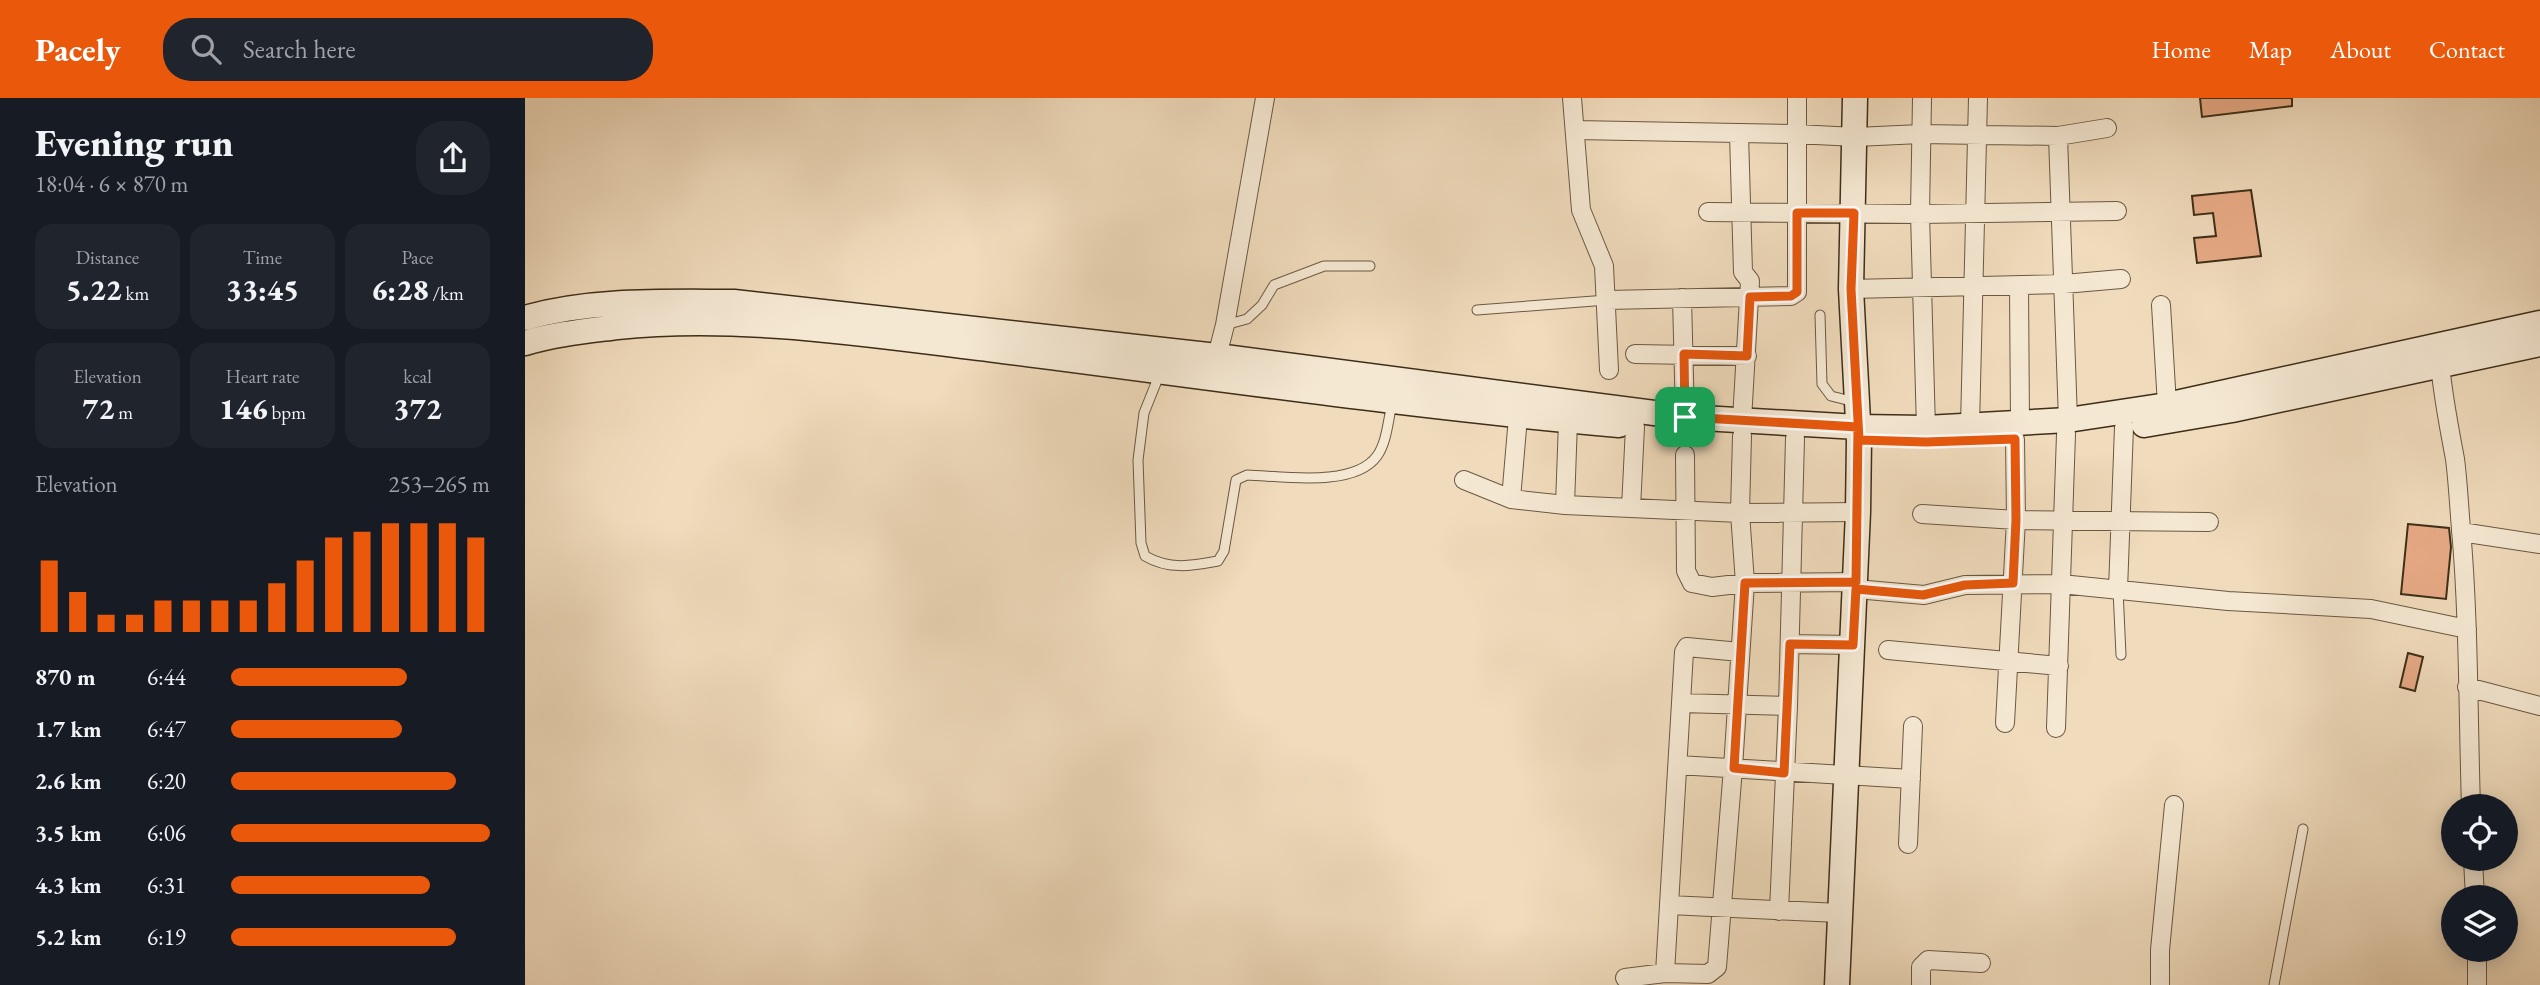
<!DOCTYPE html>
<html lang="en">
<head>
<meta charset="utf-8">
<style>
  body { margin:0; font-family:"EB Garamond",serif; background:#20242c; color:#f1f3f6; height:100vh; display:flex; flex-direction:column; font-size:26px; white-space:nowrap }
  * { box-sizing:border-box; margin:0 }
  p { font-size:23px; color:#9ea1a6 }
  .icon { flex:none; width:38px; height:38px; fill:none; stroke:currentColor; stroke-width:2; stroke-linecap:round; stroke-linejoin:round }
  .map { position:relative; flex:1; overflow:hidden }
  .sheet { display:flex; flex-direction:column; background:#171b24; width:525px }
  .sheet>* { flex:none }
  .buttons { position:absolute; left:1916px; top:696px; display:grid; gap:14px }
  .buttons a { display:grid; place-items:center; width:77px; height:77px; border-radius:50%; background:#171b24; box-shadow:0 4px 18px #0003; font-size:35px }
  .pin { position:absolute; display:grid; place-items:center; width:60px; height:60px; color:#fff; margin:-30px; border-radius:14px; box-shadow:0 4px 10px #0006 }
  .round { display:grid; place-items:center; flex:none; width:74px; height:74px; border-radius:28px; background:#20242c }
  .summary { display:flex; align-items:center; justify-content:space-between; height:119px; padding:0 35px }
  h1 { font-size:38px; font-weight:800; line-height:52px }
  .figures { display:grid; grid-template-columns:repeat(3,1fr); gap:10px; height:119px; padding:7px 35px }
  .figures div { display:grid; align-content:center; border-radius:18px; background:#20242c; text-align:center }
  .figures b { font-size:30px; font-weight:800 }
  .figures small { font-size:19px; font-weight:400 }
  .figures p { font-size:19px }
  .chart { height:196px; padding:14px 35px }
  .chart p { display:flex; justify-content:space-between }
  .chart svg { width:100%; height:126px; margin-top:7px; stroke:#ea580c; stroke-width:6 }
  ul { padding:0 35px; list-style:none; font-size:23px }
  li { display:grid; grid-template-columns:112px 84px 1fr; align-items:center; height:52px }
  li i { height:18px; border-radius:9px; background:#ea580c }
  header { display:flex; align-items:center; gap:42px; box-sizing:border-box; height:98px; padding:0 35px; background:#ea580c; color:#fff }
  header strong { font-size:33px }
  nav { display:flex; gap:38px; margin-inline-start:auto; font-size:24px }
  .search { width:490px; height:63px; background:#20242c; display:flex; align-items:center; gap:18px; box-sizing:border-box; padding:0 24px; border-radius:28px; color:#9ea1a6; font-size:26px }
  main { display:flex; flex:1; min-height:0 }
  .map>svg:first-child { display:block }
  .building { fill:#e7ab86; stroke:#3d2e18; stroke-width:2 }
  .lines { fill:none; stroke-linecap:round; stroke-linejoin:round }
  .lane-casing { stroke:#6a5941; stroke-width:11 }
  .street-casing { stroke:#6a5941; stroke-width:20 }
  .secondary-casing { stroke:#3d2e18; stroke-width:27 }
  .lane { stroke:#f5e8d3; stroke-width:9 }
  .street { stroke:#f5e8d3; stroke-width:18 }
  .secondary { stroke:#f5e8d3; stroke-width:24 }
  .route-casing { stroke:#fff; stroke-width:14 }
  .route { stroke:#ea580c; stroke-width:9 }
</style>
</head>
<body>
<header>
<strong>Pacely</strong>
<div class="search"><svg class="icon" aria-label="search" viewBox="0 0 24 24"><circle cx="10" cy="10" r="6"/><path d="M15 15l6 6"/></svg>Search here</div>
<nav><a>Home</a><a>Map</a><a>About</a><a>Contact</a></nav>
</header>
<main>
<section class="sheet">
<div class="summary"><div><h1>Evening run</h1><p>18:04 · 6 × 870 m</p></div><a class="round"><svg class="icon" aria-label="share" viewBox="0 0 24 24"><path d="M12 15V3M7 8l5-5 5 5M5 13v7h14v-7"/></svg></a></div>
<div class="figures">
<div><p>Distance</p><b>5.22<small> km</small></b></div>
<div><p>Time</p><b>33:45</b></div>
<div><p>Pace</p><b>6:28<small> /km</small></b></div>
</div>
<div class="figures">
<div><p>Elevation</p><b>72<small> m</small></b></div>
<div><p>Heart rate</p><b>146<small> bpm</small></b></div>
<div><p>kcal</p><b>372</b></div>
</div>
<div class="chart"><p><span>Elevation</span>253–265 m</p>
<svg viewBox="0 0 160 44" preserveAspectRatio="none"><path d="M5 44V19M15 44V30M25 44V38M35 44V38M45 44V33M55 44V33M65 44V33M75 44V33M85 44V27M95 44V19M105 44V11M115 44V9M125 44V6M135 44V6M145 44V6M155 44V11"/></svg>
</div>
<ul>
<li><b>870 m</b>6:44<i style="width:68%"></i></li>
<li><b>1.7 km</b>6:47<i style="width:66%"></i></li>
<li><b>2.6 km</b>6:20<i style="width:87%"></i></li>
<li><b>3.5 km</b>6:06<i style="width:100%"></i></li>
<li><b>4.3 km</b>6:31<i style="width:77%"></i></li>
<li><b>5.2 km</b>6:19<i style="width:87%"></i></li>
</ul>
</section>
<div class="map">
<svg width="2015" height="887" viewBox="0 0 2015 887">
  <rect width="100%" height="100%" fill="#f0dbbc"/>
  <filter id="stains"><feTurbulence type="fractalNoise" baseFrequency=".00286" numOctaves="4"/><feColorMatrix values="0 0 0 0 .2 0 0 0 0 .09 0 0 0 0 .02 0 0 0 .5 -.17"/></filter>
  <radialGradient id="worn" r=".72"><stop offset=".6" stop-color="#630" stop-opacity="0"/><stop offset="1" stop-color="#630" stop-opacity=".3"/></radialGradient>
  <path class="building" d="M1675 0H1767V8L1677 19Z
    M1726 92 1736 158 1672 165 1669 140 1691 138 1688 115 1669 117 1667 98Z
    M1883 426 1924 430 1926 449 1921 501 1876 496Z
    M1883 555 1898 559 1890 593 1875 589Z"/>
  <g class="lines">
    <g class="lane-casing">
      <path id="lane" d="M952 212 1082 202
        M1295 217 1297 286 1306 298 1330 304
        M700 227 722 221 737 207 749 187 799 168H845
        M635 275 619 315 613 362 616 445 620 458C644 472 666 468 693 463L699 453 711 382 722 377C757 378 829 390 852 358 862 344 863 322 867 306
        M1593 492 1596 557
        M1749 887 1778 731"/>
    </g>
    <g class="street-casing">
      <path id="street" d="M1047 0 1056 112 1079 168 1084 272
        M1397 0 1395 116 1401 330
        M1050 32 1271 36 1331 39 1395 36 1533 38 1582 30
        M1214 36 1218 174 1225 183 1217 322
        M1533 38 1543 322
        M1183 114 1395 116 1592 113
        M1494 187 1495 326
        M1326 191 1539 186 1596 181
        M1157 200 1160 319
        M1082 202 1266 198 1272 194V0
        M1636 207 1642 307
        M1110 256 1222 258
        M692 258 700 227 740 0
        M1915 266C1918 299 1924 329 1930 361 1933 384 1934 408 1936 431 1944 523 1943 616 1946 709
        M1445 328 1453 0
        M1160 357 1161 473 1167 485 1187 489 1220 485 1331 484
        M939 382 986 401 1040 407 1215 415 1333 414
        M986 401 993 319
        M1040 407 1043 323
        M1106 410 1110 329
        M1397 416 1491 422 1684 424
        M1936 434 2015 446
        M1331 491 1399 497 1440 487 1536 486 1703 503 1846 511 1942 531
        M1593 492 1599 329
        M1265 546 1328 547
        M1363 552 1534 568
        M1215 554 1162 549 1159 554 1144 807 1314 815
        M1942 589 2015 608
        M1156 605 1263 608
        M1480 625 1491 422 1490 341
        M1531 630 1541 336
        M1153 667 1386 681
        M1383 746 1388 628
        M1948 761 1950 800
        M1254 813 1263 608 1270 340
        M1952 852V887
        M1140 875 1144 807
        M1100 880 1140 875 1183 876 1192 869 1208 670 1220 485 1215 415 1217 338
        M1396 887V869L1403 862 1456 865
        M1635 887V852L1649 707"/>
    </g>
    <g class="secondary-casing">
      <path id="secondary" d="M0 220C67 201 140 204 209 204L692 258 1160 319 1333 329 1401 330 1543 322 1642 307 2015 225
        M0 245C30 236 61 233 92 229 221 216 351 238 478 253 683 279 888 309 1094 327
        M1619 327 1707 312 2015 246
        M1312 887 1333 414 1334 342 1326 191 1330 0"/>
    </g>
    <use href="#lane" class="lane"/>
    <use href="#street" class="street"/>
    <use href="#secondary" class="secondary"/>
  </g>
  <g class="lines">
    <g class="route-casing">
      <path id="route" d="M1160 319 1333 329 1331 484 1220 485 1209 670 1259 675 1265 546 1328 547 1331 491 1398 497 1440 487 1488 485 1491 422 1490 341 1401 344 1334 342 1326 191 1329 115H1272V194L1266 198 1225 199 1222 258 1159 256 1160 319"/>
    </g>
    <use href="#route" class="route"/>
  </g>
  <rect width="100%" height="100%" filter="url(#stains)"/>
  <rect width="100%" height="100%" fill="url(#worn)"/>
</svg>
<div class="buttons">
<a><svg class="icon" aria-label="locate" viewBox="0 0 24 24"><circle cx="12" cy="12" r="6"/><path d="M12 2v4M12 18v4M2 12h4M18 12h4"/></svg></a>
<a><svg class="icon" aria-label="layers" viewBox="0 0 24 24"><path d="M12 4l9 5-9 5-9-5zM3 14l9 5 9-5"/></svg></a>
</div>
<div class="pin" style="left:1160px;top:319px;background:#1e9e55"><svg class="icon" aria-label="arrive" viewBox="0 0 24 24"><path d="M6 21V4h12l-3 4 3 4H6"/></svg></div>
</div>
</main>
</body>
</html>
